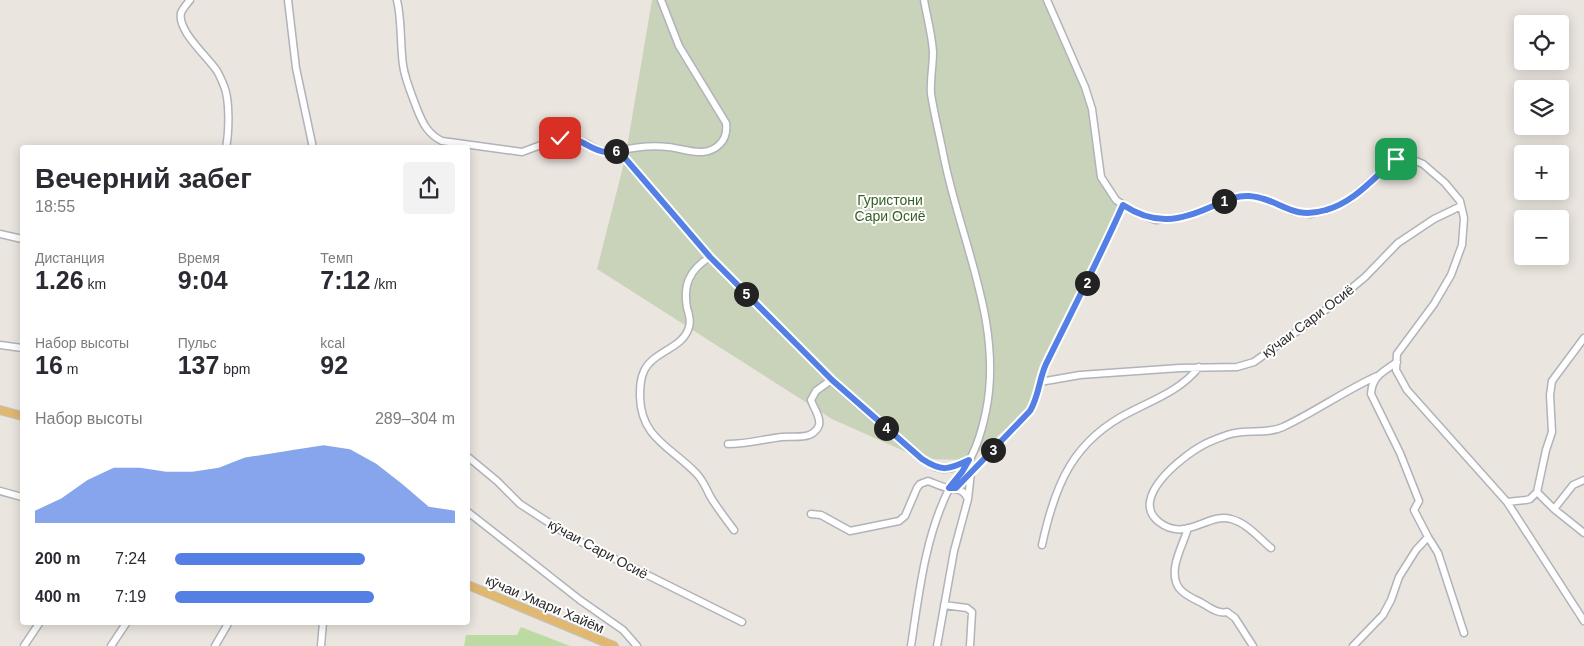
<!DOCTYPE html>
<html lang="ru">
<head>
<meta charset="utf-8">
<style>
  body { margin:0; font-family:Arial,sans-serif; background:#f2f2f3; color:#2b2b33; height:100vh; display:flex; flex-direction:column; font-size:19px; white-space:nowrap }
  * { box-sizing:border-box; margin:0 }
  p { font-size:16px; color:#7c7c81 }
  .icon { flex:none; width:28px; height:28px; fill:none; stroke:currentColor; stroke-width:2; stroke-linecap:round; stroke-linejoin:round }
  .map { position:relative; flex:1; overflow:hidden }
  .side { position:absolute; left:20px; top:145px; width:450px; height:480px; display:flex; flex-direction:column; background:#fff; border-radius:5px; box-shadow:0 2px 12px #0003 }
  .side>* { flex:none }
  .controls { position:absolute; left:1514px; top:15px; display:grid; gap:10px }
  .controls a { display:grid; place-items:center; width:55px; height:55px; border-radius:5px; background:#fff; box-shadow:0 2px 12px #0003; font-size:25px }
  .pin { position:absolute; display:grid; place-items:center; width:42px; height:42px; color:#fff; margin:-21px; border-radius:10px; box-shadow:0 2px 8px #0006 }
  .km { position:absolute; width:25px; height:25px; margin:-12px; border-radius:50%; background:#222; color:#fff; font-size:14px; line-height:25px; text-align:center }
  .round { display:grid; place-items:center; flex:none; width:52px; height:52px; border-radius:5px; background:#f2f2f3 }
  .summary { display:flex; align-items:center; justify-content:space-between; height:85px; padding:0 15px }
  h1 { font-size:28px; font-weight:800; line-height:38px }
  .figures { display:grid; grid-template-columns:repeat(3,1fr); gap:8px; height:85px; padding:5px 15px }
  .figures div { display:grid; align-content:center }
  .figures b { font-size:25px; font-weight:800 }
  .figures small { font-size:14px; font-weight:400 }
  .figures p { font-size:14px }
  .chart { height:140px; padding:10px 15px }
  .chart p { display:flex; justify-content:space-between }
  .chart svg { width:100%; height:90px; margin-top:5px; fill:#547fe4; opacity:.7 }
  ul { padding:0 15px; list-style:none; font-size:16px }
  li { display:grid; grid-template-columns:80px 60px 1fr; align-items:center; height:38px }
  li i { height:12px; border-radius:6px; background:#547fe4 }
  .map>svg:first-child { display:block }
  .green { fill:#bcdba3 }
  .cemetery { fill:#c9d3b9 }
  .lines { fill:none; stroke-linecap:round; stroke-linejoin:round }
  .minor-casing { stroke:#b0b3ba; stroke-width:9 }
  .major-casing { stroke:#c4c4c4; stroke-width:10 }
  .minor { stroke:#fff; stroke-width:6 }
  .major { stroke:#e0b870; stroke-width:8 }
  .route-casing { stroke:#fff; stroke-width:10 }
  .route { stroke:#547fe4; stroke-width:6 }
  .labels { text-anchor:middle; stroke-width:4; stroke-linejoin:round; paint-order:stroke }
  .park-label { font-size:14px; fill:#376024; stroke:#fff }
  .street-label { font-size:14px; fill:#2b2b2b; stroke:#fff }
</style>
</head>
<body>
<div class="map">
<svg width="1584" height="646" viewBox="0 0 1584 646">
  <rect width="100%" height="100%" fill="#ebe5df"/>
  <path class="green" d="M521 627 570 646H464L466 635H517Z"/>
  <path class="cemetery" d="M652 0H1050L1092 109 1101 177 1123 205 1045 367 1032 407 969 460 922 459 832 419 597 269 625 159Z"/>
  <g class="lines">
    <g class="minor-casing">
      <path id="minor" d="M190 0C187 4 183 8 181 13 177 31 208 57 217 71 220 76 222 81 224 86 230 100 229 132 226 148
        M288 0 296 68 313 148
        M397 0C402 21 400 44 403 65 405 80 412 95 417 109 423 124 428 134 442 141L522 152 560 138 568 137 584 142 598 150 607 152 618 151
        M661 0 679 46 726 123C727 131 726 138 720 144 705 159 687 149 668 147 651 145 635 147 618 151L710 257 831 380 888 430 922 459 935 467 944 469 952 468 969 460
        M1047 0 1085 87 1092 109 1101 177 1116 200 1134 212 1156 220 1176 218 1202 211 1235 197 1250 196 1263 198 1292 211 1310 214 1327 210 1348 201 1396 159 1409 158 1423 164 1445 183 1460 201 1464 218 1462 245 1451 275 1434 304 1397 354 1396 370 1407 390 1507 502 1526 500 1530 499 1537 492 1546 450 1552 432 1550 395 1552 381 1584 338
        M0 234 22 239
        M710 257C689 270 683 285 687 308 689 314 691 321 689 327 683 349 653 351 644 371 640 379 640 388 640 397 641 438 671 447 696 473 703 480 706 488 710 496 717 508 726 519 734 530
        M0 345 22 348
        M1397 362C1383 372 1372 376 1371 394L1400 453 1419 501 1414 510 1428 537 1438 553 1464 633
        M1040 382 1080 375 1180 368 1237 367 1254 362 1317 317 1365 277 1398 243 1434 219 1461 206
        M728 444C747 444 764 439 782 437 790 436 801 438 809 435 813 434 818 429 819 425 821 417 813 407 811 400L816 391 831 380
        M468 457 497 481 520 504 571 537 742 622
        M955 488 1030 411C1039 396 1039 379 1046 364 1072 311 1099 259 1123 205
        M0 491 22 497
        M1537 492 1554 509 1584 533
        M1507 502 1584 621
        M1554 509 1573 485 1584 480
        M468 512 580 600 623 630 637 646
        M811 514 821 515 850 531 899 521 905 516 917 488 920 484 928 481C934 483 941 487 948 488 957 490 963 488 968 499
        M1188 528C1183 546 1167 570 1179 588 1184 595 1194 599 1202 603 1210 608 1218 614 1227 612L1235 618 1253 646
        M1042 545C1055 484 1073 440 1132 411 1156 399 1182 389 1199 367
        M1271 548C1259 538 1247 523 1231 519 1208 512 1186 543 1159 522 1128 498 1183 456 1203 445 1210 441 1219 438 1227 435 1245 428 1266 435 1283 427 1315 412 1344 391 1377 376
        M944 605 967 608 972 612 970 646
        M24 646 40 622
        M111 646 127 622
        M215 646 229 622
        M321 646 323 622
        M911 646C919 593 925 537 949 489 952 482 959 478 963 471 974 455 982 431 986 411 1004 323 959 238 943 153 939 133 934 113 931 94 930 80 933 66 933 52 932 35 927 17 924 0
        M937 646 954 551 968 499 971 473
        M1353 646 1383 615 1391 600 1399 577 1416 550 1428 537"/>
    </g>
    <g class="major-casing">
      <path id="major" d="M0 410 22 416
        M468 585 614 646"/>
    </g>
    <use href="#minor" class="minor"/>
    <use href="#major" class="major"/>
  </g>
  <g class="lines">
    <g class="route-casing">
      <path id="route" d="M560 138C582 136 588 150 606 152 610 152 614 151 618 150L710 257 832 380 922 459C942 472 948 470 969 460L962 472 949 488H956L1030 411C1039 396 1039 379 1046 364 1072 311 1099 259 1123 205 1155 226 1180 221 1213 206 1225 201 1236 195 1249 196 1280 198 1290 221 1326 210 1355 202 1374 177 1396 159"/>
    </g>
    <use href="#route" class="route"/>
  </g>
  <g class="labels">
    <g class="park-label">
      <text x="890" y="205">Гуристони<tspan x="890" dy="16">Сари Осиё</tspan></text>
    </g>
    <g class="street-label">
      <text transform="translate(1308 321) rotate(-37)" y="5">кӯчаи Сари Осиё</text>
      <text transform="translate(598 549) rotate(28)" y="5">кӯчаи Сари Осиё</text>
      <text transform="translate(545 604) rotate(23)" y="5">кӯчаи Умари Хайём</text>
    </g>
  </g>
</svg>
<div class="controls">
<a><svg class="icon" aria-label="locate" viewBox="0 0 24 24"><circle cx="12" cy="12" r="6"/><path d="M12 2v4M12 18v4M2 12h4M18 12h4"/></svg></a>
<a><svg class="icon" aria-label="layers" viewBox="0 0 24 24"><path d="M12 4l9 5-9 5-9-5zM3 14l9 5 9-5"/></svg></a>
<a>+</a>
<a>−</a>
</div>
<div class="pin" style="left:1396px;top:159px;background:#1e9e55"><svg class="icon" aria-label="arrive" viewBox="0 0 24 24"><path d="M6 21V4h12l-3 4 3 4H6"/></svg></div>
<div class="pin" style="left:560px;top:138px;background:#d93025"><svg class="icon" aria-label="check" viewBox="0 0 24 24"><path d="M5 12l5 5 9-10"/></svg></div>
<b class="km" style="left:1224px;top:201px">1</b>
<b class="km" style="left:1087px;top:283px">2</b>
<b class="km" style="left:993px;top:450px">3</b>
<b class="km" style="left:886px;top:428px">4</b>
<b class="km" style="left:746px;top:294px">5</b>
<b class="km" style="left:616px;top:151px">6</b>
<section class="side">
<div class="summary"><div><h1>Вечерний забег</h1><p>18:55</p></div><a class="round"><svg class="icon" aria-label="share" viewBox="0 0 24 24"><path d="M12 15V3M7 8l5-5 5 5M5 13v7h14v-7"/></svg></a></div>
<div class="figures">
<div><p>Дистанция</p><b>1.26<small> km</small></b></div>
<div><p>Время</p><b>9:04</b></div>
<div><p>Темп</p><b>7:12<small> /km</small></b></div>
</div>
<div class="figures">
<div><p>Набор высоты</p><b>16<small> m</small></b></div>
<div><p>Пульс</p><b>137<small> bpm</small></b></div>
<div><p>kcal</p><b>92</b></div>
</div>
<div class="chart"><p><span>Набор высоты</span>289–304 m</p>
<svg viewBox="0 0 160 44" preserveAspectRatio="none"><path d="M0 44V38L10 32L20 23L30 17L40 17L50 19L60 19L70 17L80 12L90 10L100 8L110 6L120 8L130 15L140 25L150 36L160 38V44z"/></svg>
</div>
<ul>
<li><b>200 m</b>7:24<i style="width:68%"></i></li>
<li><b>400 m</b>7:19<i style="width:71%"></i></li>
</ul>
</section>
</div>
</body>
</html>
